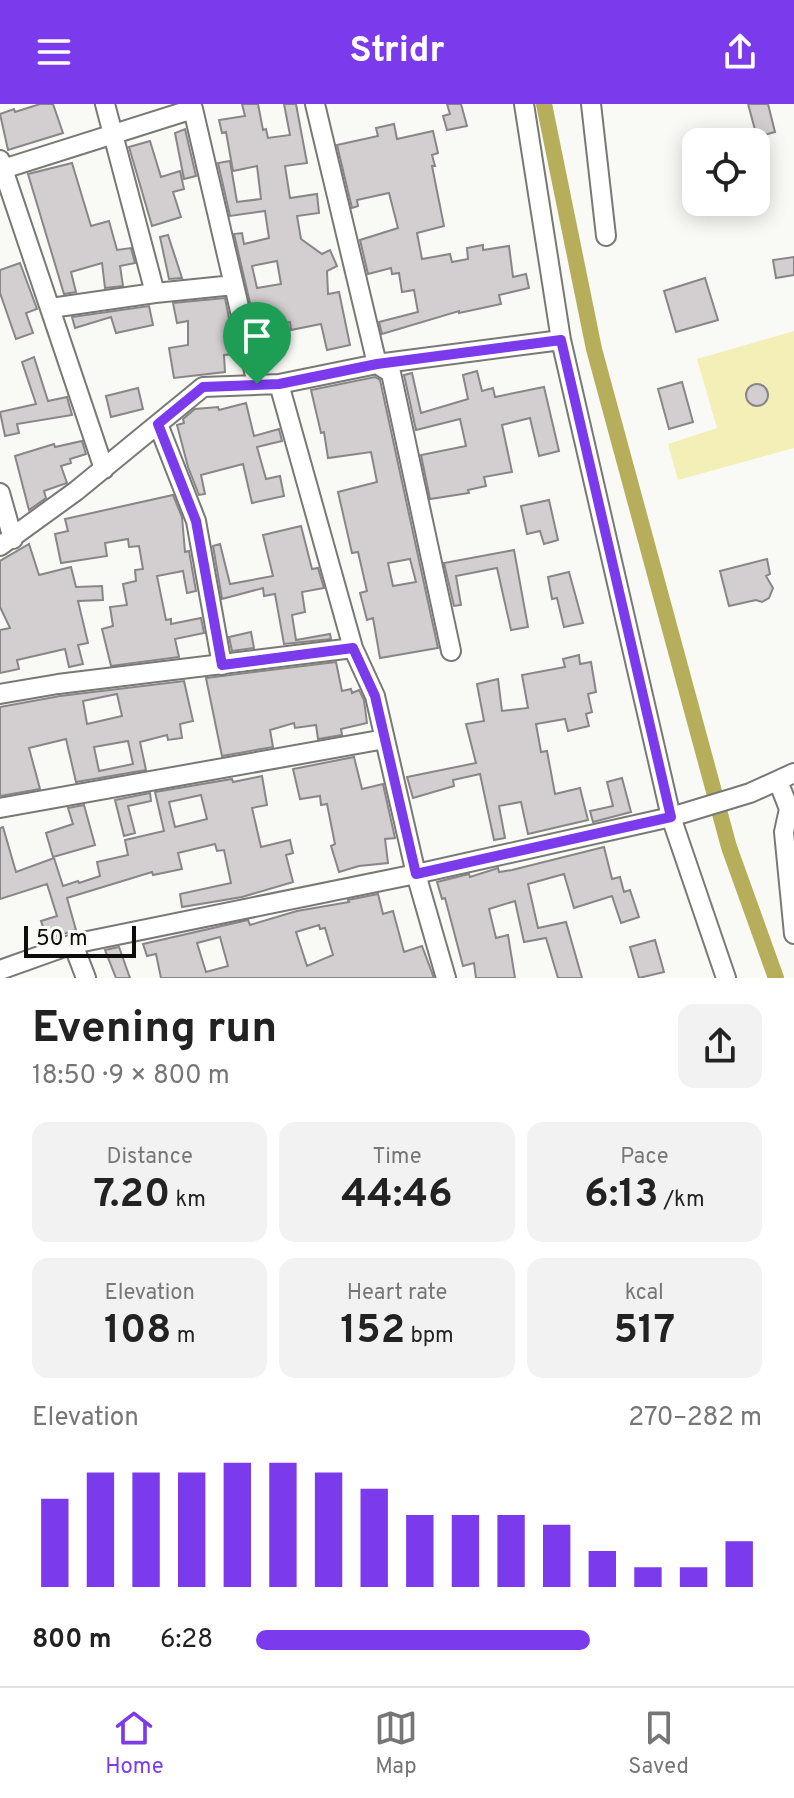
<!DOCTYPE html>
<html lang="en">
<head>
<meta charset="utf-8">
<style>
  body { margin:0; font-family:Overpass,sans-serif; background:#f2f2f2; color:#222; height:100vh; display:flex; flex-direction:column; font-size:30px; white-space:nowrap }
  * { box-sizing:border-box; margin:0 }
  p { font-size:26px; color:#767676 }
  .icon { flex:none; width:44px; height:44px; fill:none; stroke:currentColor; stroke-width:2; stroke-linecap:round; stroke-linejoin:round }
  .map { position:relative; height:874px; overflow:hidden }
  .details { display:flex; flex-direction:column; background:#fff; flex:1 }
  .details>* { flex:none }
  .fabs { position:absolute; left:682px; top:24px; display:grid; gap:16px }
  .fabs a { display:grid; place-items:center; width:88px; height:88px; border-radius:16px; background:#fff; box-shadow:0 4px 20px #0003; font-size:40px }
  .scale { position:absolute; left:24px; bottom:20px; width:112px; box-sizing:border-box; padding-left:8px; border:4px solid #0d0d0b; border-top:0; font-size:22px; line-height:28px; white-space:nowrap; color:#0d0d0b; -webkit-text-stroke:6px #f9f9f5; paint-order:stroke }
  .pin { position:absolute; display:grid; place-items:center; width:68px; height:68px; color:#fff; margin:-82px -34px; border-radius:50% 50% 50% 0; rotate:-45deg; box-shadow:0 0 8px #0007 }
  .pin .icon { rotate:45deg }
  .round { display:grid; place-items:center; flex:none; width:84px; height:84px; border-radius:16px; background:#f2f2f2 }
  .headline { display:flex; align-items:center; justify-content:space-between; height:136px; padding:0 32px }
  h1 { font-size:44px; font-weight:700; line-height:60px }
  .stats { display:grid; grid-template-columns:repeat(3,1fr); gap:12px; height:136px; padding:8px 32px }
  .stats div { display:grid; align-content:center; border-radius:16px; background:#f2f2f2; text-align:center }
  .stats b { font-size:40px; font-weight:700 }
  .stats small { font-size:22px; font-weight:400 }
  .stats p { font-size:22px }
  .chart { height:224px; padding:16px 32px }
  .chart p { display:flex; justify-content:space-between }
  .chart svg { width:100%; height:144px; margin-top:8px; stroke:#7c3aed; stroke-width:6 }
  ul { padding:0 32px; list-style:none; font-size:26px }
  li { display:grid; grid-template-columns:128px 96px 1fr; align-items:center; height:60px }
  li i { height:20px; border-radius:10px; background:#7c3aed }
  header { display:flex; justify-content:space-between; align-items:center; height:104px; padding:0 32px; background:#7c3aed; color:#fff; font-size:36px; font-weight:700 }
  .tab-bar { display:flex; justify-content:space-around; align-items:center; height:112px; border-top:2px solid #e0e0e0; background:#fff; font-size:22px; color:#767676 }
  .tab-bar a { display:grid; justify-items:center; gap:4px }
  .tab-bar .current { color:#7c3aed }
  .map>svg:first-child { display:block }
  .green { fill:#f4efb6 }
  .lines { fill:none; stroke-linecap:round; stroke-linejoin:round }
  .canal { stroke:#b7ae5b; stroke-width:16 }
  .building { fill:#d3cfd1; stroke:#898588; stroke-width:2; fill-rule:evenodd }
  .minor-casing { stroke:#787874; stroke-width:22 }
  .minor { stroke:#fff; stroke-width:18 }
  .route-casing { stroke:#fff; stroke-width:16 }
  .route { stroke:#7c3aed; stroke-width:10 }
</style>
</head>
<body>
<header><svg class="icon" aria-label="menu" viewBox="0 0 24 24"><path d="M4 6h16M4 12h16M4 18h16"/></svg>Stridr<svg class="icon" aria-label="share" viewBox="0 0 24 24"><path d="M12 15V3M7 8l5-5 5 5M5 13v7h14v-7"/></svg></header>
<div class="map">
<svg width="794" height="874" viewBox="0 0 794 874">
  <rect width="100%" height="100%" fill="#f9f9f5"/>
  <path class="green" d="M794 227V344L678 376 668 340 717 324 697 255Z"/>
  <g class="lines">
    <path class="canal" d="M544 0 594 245 729 743 776 874"/>
  </g>
  <path class="building" d="M40 0H53L63 29 8 46 0 10 14 5 15 8Z
    M242 0H258L263 26 266 25 268 34 290 31 284 0H296L307 59 285 62 290 94 317 90 319 109 297 112 301 135 322 150 330 146 337 162 327 167 328 190 339 188 350 241 327 246 321 220 291 226 290 218 256 225 234 130 242 129 244 140 269 134 265 107 230 112 218 59 230 57 237 98 261 95 257 62 233 67 226 28 222 29 219 16 245 12ZM277 157 281 180 257 184 252 162Z
    M447 0H461L467 22 447 26 443 12 450 10Z
    M748 0H768L775 28 757 33Z
    M394 20 397 35 433 27 438 49 432 51 435 62H432L444 122 417 129 422 155 450 150 452 158 468 155 467 144 483 141V146L509 142 513 173 526 170 529 184 499 191 501 200 459 209V207L382 230 379 218 418 208 414 186 402 188 399 169 392 170 391 164 368 170 360 136 398 124 389 89 357 96 358 102 352 104 337 41 378 32 376 24Z
    M185 25 196 72 184 75 175 29Z
    M150 37 161 73 180 67 184 85 173 88 181 113 152 122 129 43Z
    M72 59 91 122 109 117 117 146 131 144 135 159 120 162 123 182 105 184 102 159 71 168 76 188 64 190 28 70Z
    M168 131 182 174 169 175 160 133Z
    M794 153V171L776 174 773 156Z
    M20 159 37 205 26 209 33 229 16 235 0 189V166Z
    M705 174 718 216 676 228 664 187Z
    M225 194 236 250 224 251 225 268 174 274 169 244 188 241V217L177 219 173 199Z
    M149 202 153 221 116 229 111 213 75 224 72 213Z
    M34 253 48 297 67 293 72 311 17 320 19 329 5 332 0 308 36 300 22 258Z
    M477 267 482 287 493 284 495 293 544 283 559 347 539 352 530 314 502 321 512 368 484 373 486 382 468 386 469 389 430 395 421 351 466 342 460 315 416 326 404 271 412 269 421 309 468 295 463 271Z
    M375 273 380 276 438 544 380 554 373 514 367 516 360 489 367 487 358 448 352 449 338 388 377 378 371 348 328 354 324 328 321 329 311 286ZM410 455 416 478 393 482 388 459Z
    M682 278 693 318 669 325 658 285Z
    M746 291a11 11 0 1 1 22 0a11 11 0 1 1-22 0Z
    M138 284 143 305 111 313 106 292Z
    M246 299 254 332 279 325 282 337 257 343 266 375 280 372 284 392 252 399 243 360 201 371 205 390 199 391 188 363 177 321 184 319 183 315 195 305 218 303 219 306Z
    M82 337 86 350 70 355 71 359 61 362 67 379 44 387 46 394 29 406 15 352 54 340 55 343Z
    M173 391 182 413 185 448 189 447 196 487 187 489 183 467 157 472 166 516 171 515V520L201 514 204 529 175 535 179 553 111 562 102 525 113 522 110 503 127 501 123 480 136 477 135 466 143 465 139 442 129 443 128 435 105 439 107 452 61 459 55 430 68 427 65 415Z
    M549 396 558 436 544 440 540 427 527 430 521 402Z
    M301 422 312 465 318 464 324 484 302 488 305 508 292 511 296 536 330 530 331 535 284 540 275 490 264 492 263 484 222 495 213 442 220 440 230 480 273 472 263 431Z
    M29 440 39 471 71 463 76 483 102 482 103 496 78 497 88 539 78 541 83 560 69 563 65 545 17 556 19 565 0 569V526L10 524 0 503V457Z
    M514 446 528 523 511 526 497 464 456 472 461 501 454 502 444 459Z
    M767 455 770 470 766 472 773 484 769 494 762 498 756 496 729 502 720 467Z
    M569 468 583 519 564 523 557 494 552 495 548 473Z
    M251 528 254 544 232 547 229 533Z
    M579 551 580 560 591 558 596 588 588 590 592 608 586 610 589 622 568 627 565 615 536 620 541 648 547 647 555 690 580 684 588 716 528 730 521 698 499 702 505 734 494 736 480 670 453 676 454 682 413 694 407 673 476 659 466 620 484 617 477 580 498 575 502 607 528 604 522 571 565 563 563 555Z
    M336 558 342 587 351 585 352 589 359 586 364 596 367 619 341 625 342 631 318 635 316 621 295 624 294 619 270 626 273 643 222 652 206 574Z
    M184 577 193 617 180 620 182 634 168 636 167 631 140 638 146 666 76 678 66 635 29 644 40 685 0 692V603L60 592ZM117 590 122 612 87 620 83 597ZM128 637 133 660 99 667 94 643Z
    M354 653 362 685 383 680 395 734 385 735 388 759 359 762 339 768 331 742 335 740 327 700 321 701 320 692 300 695 293 665Z
    M262 672 267 701 252 704 261 743 290 736 293 749 286 751 293 778 242 793 182 803 180 790 231 779 224 746 217 747 215 740 178 749 182 765 153 771 152 768 67 794 76 826 47 835 41 817 57 812 47 780 0 795V724L3 723 16 768 54 754 63 782 78 777 79 779 100 772 97 758 128 751 125 736 164 727 155 688 232 675 233 678ZM201 691 207 715 175 723 169 698Z
    M622 674 631 708 593 718 590 707 613 702 607 678Z
    M150 689 151 697 128 702 135 729 124 732 115 696Z
    M84 701 95 741 53 753 46 729 73 720 68 704Z
    M604 743 612 775 620 773 624 788 630 786 639 813 621 819 612 792 574 804 564 770 528 780 538 824 566 818 582 874H558L546 834 524 838 515 797 489 805 496 834 508 831 515 874H476L474 859 463 862 445 794 442 795 437 778 469 770 470 773 498 764 499 768 512 766Z
    M378 790 383 810 393 807 404 848 422 842 434 874H161L156 850 147 852 143 840 248 816 250 821 297 807 349 798 348 796ZM319 821 320 825 325 824 333 851 307 862 296 828ZM220 833 228 862 206 868 197 839Z
    M655 836 664 868 639 874 630 843Z
    M119 843 130 874H116L105 846Z"/>
  <g class="lines">
    <g class="minor-casing">
      <path id="minor" d="M105 0 155 189
        M315 0 377 260 391 269 451 547
        M524 0 561 236 671 713 726 874
        M591 0 606 132
        M0 56 104 365
        M0 66 193 5 257 280
        M51 204 155 189 234 181
        M279 280 353 544 375 592 416 770 446 874
        M158 320 196 417 222 561
        M0 389 13 435
        M0 442 76 387 203 283 279 280 377 260 561 236
        M0 590 58 580 353 544
        M778 677 789 705 784 728 794 830
        M0 704 385 635
        M73 840 86 874
        M0 866 73 840 416 770 671 713 750 689 794 669"/>
    </g>
    <use href="#minor" class="minor"/>
  </g>
  <g class="lines">
    <g class="route-casing">
      <path id="route" d="M561 236 671 713 416 770 375 592 353 544 222 561 196 417 158 320 203 283 279 280 377 260Z"/>
    </g>
    <use href="#route" class="route"/>
  </g>
</svg>
<div class="fabs">
<a><svg class="icon" aria-label="locate" viewBox="0 0 24 24"><circle cx="12" cy="12" r="6"/><path d="M12 2v4M12 18v4M2 12h4M18 12h4"/></svg></a>
</div>
<div class="scale">50 m</div>
<div class="pin" style="left:257px;top:280px;background:#1e9e55"><svg class="icon" aria-label="arrive" viewBox="0 0 24 24"><path d="M6 21V4h12l-3 4 3 4H6"/></svg></div>
</div>
<section class="details">
<div class="headline"><div><h1>Evening run</h1><p>18:50 · 9 × 800 m</p></div><a class="round"><svg class="icon" aria-label="share" viewBox="0 0 24 24"><path d="M12 15V3M7 8l5-5 5 5M5 13v7h14v-7"/></svg></a></div>
<div class="stats">
<div><p>Distance</p><b>7.20<small> km</small></b></div>
<div><p>Time</p><b>44:46</b></div>
<div><p>Pace</p><b>6:13<small> /km</small></b></div>
</div>
<div class="stats">
<div><p>Elevation</p><b>108<small> m</small></b></div>
<div><p>Heart rate</p><b>152<small> bpm</small></b></div>
<div><p>kcal</p><b>517</b></div>
</div>
<div class="chart"><p><span>Elevation</span>270–282 m</p>
<svg viewBox="0 0 160 44" preserveAspectRatio="none"><path d="M5 44V17M15 44V9M25 44V9M35 44V9M45 44V6M55 44V6M65 44V9M75 44V14M85 44V22M95 44V22M105 44V22M115 44V25M125 44V33M135 44V38M145 44V38M155 44V30"/></svg>
</div>
<ul>
<li><b>800 m</b>6:28<i style="width:66%"></i></li>
</ul>
</section>
<nav class="tab-bar">
<a class="current"><svg class="icon" aria-label="home" viewBox="0 0 24 24"><path d="M3 11l9-7 9 7M6 9v11h12V9"/></svg>Home</a>
<a><svg class="icon" aria-label="map" viewBox="0 0 24 24"><path d="M3 6l6-2 6 2 6-2v14l-6 2-6-2-6 2zM9 4v14M15 6v14"/></svg>Map</a>
<a><svg class="icon" aria-label="saved" viewBox="0 0 24 24"><path d="M7 4h10v16l-5-4-5 4z"/></svg>Saved</a>
</nav>
</body>
</html>
